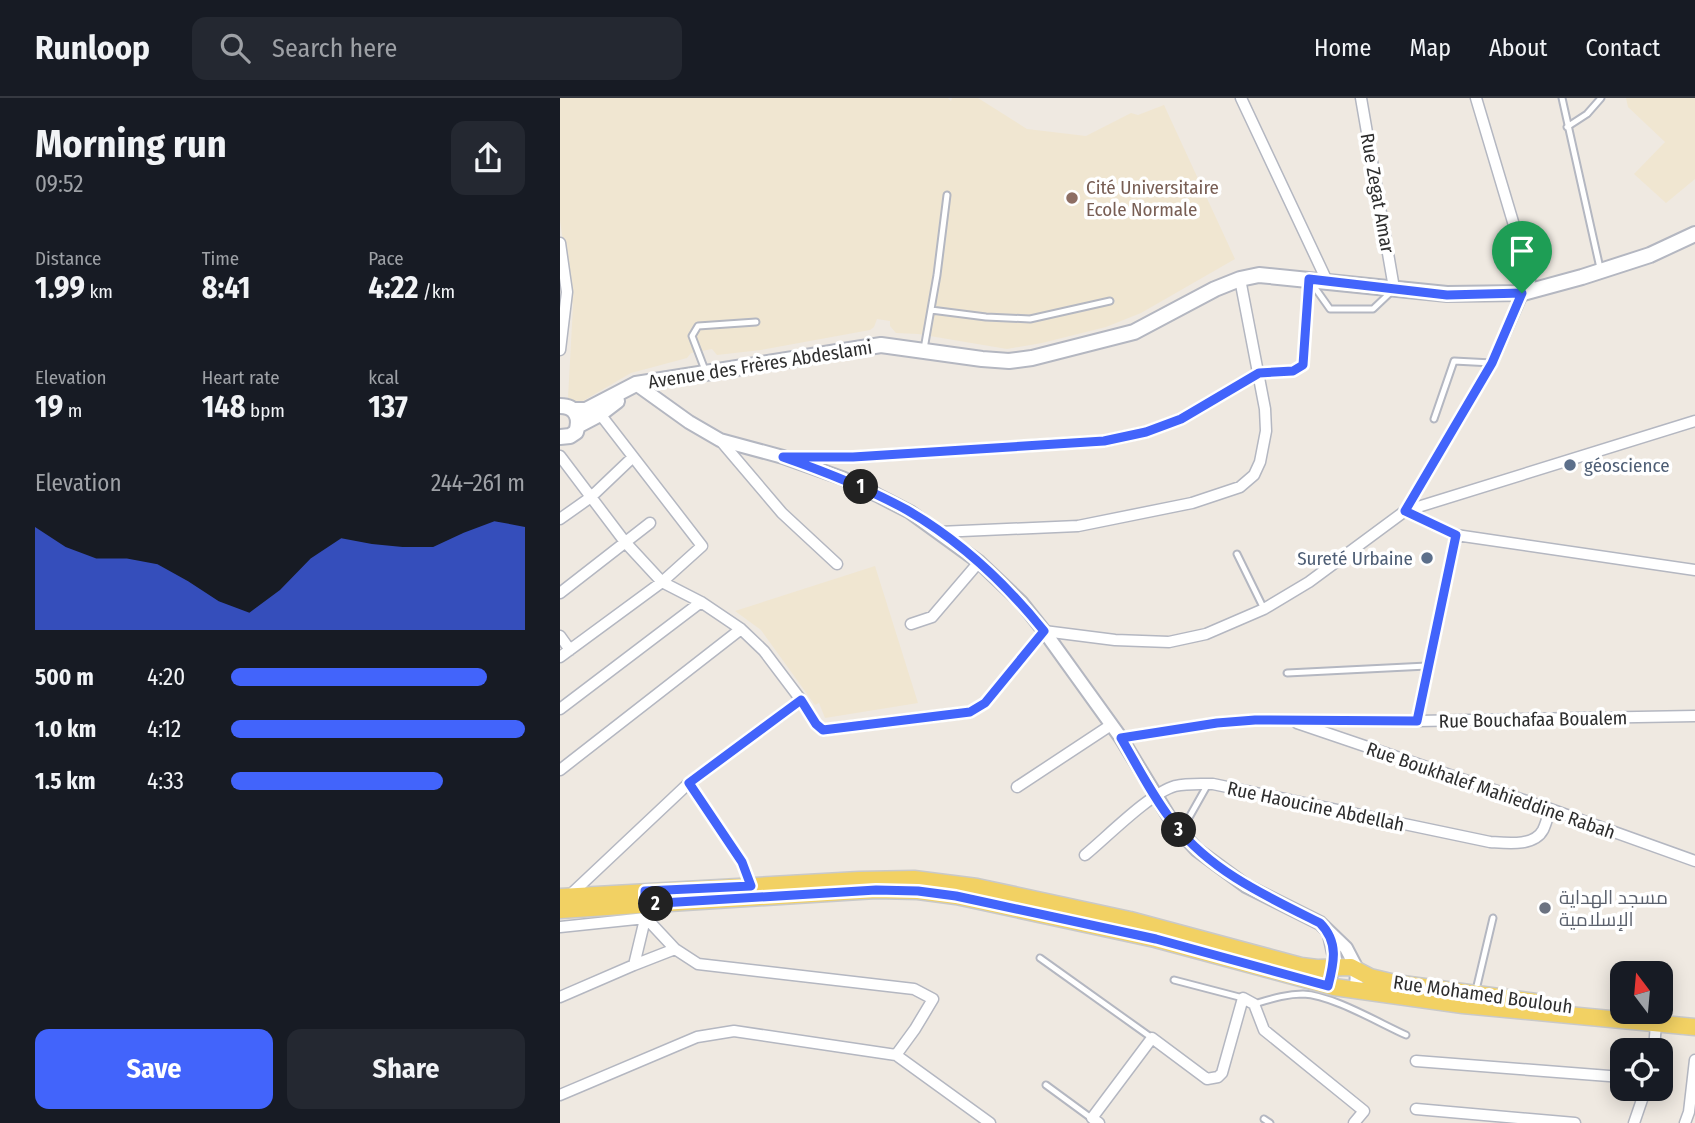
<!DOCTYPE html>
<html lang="en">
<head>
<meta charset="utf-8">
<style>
  body { margin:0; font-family:"Fira Sans Condensed",Cairo,sans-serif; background:#242831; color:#f1f3f6; height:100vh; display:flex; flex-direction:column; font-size:26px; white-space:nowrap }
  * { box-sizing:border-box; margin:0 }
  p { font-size:23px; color:#9ea1a6 }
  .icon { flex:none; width:38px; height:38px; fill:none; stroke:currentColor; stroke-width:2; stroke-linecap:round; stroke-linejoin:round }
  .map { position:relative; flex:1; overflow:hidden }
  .drawer { display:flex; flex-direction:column; background:#171b24; width:560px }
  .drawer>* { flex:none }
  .needle { width:46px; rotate:344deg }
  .buttons { position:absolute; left:1050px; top:863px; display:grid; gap:14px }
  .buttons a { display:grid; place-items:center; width:63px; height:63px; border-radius:14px; background:#171b24; box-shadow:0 4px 18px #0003; font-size:35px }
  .pin { position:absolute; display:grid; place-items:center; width:60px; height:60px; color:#fff; margin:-72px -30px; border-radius:50% 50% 50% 0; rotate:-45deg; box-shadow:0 0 7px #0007 }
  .pin .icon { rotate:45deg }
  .km { position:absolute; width:35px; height:35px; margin:-18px; border-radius:50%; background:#222; color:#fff; font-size:19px; line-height:35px; text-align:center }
  .round { display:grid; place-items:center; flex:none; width:74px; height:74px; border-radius:14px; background:#242831 }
  .headline { display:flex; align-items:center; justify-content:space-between; height:119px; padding:0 35px }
  h1 { font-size:38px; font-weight:700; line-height:52px }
  .stats { display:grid; grid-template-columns:repeat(3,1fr); gap:10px; height:119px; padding:7px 35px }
  .stats div { display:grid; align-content:center }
  .stats b { font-size:30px; font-weight:700 }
  .stats small { font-size:19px; font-weight:400 }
  .stats p { font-size:19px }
  .chart { height:196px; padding:14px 35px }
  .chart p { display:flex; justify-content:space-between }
  .chart svg { width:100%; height:126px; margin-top:7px; fill:#4264fb; opacity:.7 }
  .action { display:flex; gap:14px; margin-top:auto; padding:14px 35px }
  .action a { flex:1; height:80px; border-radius:14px; background:#4264fb; color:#fff; font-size:28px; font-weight:700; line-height:80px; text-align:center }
  .action a+a { background:#242831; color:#f1f3f6 }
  ul { padding:0 35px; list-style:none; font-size:23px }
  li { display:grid; grid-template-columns:112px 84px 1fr; align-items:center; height:52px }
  li i { height:18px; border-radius:9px; background:#4264fb }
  header { display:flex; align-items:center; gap:42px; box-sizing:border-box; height:98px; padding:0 35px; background:#171b24; border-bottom:2px solid #363941 }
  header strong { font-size:33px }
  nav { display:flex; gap:38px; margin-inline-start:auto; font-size:24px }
  .search { width:490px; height:63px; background:#242831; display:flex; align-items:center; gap:18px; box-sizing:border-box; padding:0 24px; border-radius:14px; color:#9ea1a6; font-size:26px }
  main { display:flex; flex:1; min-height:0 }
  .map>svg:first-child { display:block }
  .education { fill:#f0e6d1 }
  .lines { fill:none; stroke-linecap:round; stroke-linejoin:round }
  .service-casing { stroke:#b4b7c1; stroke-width:9 }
  .minor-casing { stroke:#b4b7c1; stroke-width:13 }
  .tertiary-casing { stroke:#b4b7c1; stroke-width:16 }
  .secondary-casing { stroke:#b4b7c1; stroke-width:18 }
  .primary-casing { stroke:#c9c9c9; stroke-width:19 }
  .service { stroke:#fff; stroke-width:5 }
  .minor { stroke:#fff; stroke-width:10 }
  .tertiary { stroke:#fff; stroke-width:12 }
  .secondary { stroke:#fff; stroke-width:14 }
  .primary { stroke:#f2d163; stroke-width:16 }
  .route-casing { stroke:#fff; stroke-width:14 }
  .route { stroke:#4264fb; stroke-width:9 }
  .education-dot { fill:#8d6e63; stroke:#fff; stroke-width:2.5 }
  .service-dot { fill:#5c6f8a; stroke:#fff; stroke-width:2.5 }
  .worship-dot { fill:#6b7280; stroke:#fff; stroke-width:2.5 }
  .labels { text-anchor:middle; stroke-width:7; stroke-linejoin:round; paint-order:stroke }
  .education-label { font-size:19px; fill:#785e54; stroke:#fff; text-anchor:start }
  .street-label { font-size:19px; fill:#2e2e2e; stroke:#fff }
  .service-label { font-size:19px; fill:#4e5e75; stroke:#fff; text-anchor:start }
  .worship-label { font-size:19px; fill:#5b616d; stroke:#fff; text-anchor:start }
</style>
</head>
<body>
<header>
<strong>Runloop</strong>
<div class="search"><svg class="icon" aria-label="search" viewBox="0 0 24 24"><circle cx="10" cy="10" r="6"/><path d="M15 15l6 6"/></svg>Search here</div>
<nav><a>Home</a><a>Map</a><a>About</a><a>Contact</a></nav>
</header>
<main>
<section class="drawer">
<div class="headline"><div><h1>Morning run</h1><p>09:52</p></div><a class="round"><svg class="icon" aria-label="share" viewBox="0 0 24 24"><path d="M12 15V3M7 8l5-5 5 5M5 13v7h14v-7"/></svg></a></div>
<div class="stats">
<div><p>Distance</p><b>1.99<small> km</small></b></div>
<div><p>Time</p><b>8:41</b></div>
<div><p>Pace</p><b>4:22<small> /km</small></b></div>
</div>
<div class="stats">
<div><p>Elevation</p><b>19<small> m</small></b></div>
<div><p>Heart rate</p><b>148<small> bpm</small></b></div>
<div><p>kcal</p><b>137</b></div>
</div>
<div class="chart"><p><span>Elevation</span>244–261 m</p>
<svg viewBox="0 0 160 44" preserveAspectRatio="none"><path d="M0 44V8L10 15L20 19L30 19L40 21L50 27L60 34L70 38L80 30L90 19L100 12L110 14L120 15L130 15L140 10L150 6L160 8V44z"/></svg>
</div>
<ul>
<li><b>500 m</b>4:20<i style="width:87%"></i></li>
<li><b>1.0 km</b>4:12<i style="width:100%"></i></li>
<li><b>1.5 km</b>4:33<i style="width:72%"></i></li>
</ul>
<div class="action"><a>Save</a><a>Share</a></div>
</section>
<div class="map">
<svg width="1135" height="1025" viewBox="0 0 1135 1025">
  <rect width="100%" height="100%" fill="#efe9e1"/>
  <path class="education" d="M0 0H388L391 3 392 0H418L467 31 526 38 571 15 578 17 604 7 675 161 581 215 546 229 482 245 447 251 358 236 336 235 330 228V223L317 221 314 229 310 232 201 252 157 257 152 251 131 255 127 260 71 275 16 307 8 300 13 208 0 123Z
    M1066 0H1135V81L1106 105 1074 76 1105 44 1068 9Z
    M315 468 358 605 265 620 259 605 255 607 201 532 175 513Z"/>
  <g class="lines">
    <g class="service-casing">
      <path id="service" d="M1002 0 1040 170
        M1007 29 1027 16 1041 0
        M753 187 770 211H813L832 193
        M371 212 426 219 470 221 550 203
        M364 251 377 177 387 97
        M145 272 132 238 138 228 196 224
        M699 275 733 273 743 267 749 184
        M874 321 894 263 932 265
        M677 456 704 511
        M727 575 867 568
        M622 732 648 686
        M480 860 592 940
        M614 882 683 900
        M916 892 933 820
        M694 906C711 901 726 896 743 896 772 897 819 925 846 937
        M486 987 531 1020
        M704 1021 710 1025"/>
    </g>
    <g class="minor-casing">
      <path id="minor" d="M681 0 767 183
        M801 0 834 190
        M0 145 7 194 0 252
        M160 342 222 415 277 466
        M0 358 65 444 102 484 141 504 181 531 204 553 241 602 256 626 263 632 410 614 425 605 484 533 555 542 609 544 646 536 704 511 749 484 845 413 932 265 963 195 969 188 970 181 916 0
        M227 359H293L544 343 586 334 621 321 699 275
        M845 413 1135 323
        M845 413 896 437 1135 472
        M0 421 31 399 73 359
        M379 434 518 428 632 405 680 389 694 377 700 364 706 333 705 311 680 181
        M0 495 90 425
        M351 526 372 519 419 464
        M0 538 10 552
        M0 559 102 484 142 448 40 316
        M0 611 141 504
        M857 623 896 437
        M737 625 990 711 1135 763
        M561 640 657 625 695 622 857 623 1135 618
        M0 672 181 531
        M129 685 182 764 191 788
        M457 689 551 627
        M525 757C547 739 590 695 615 688 628 685 640 686 653 686L930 744C946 745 974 749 983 732 986 726 988 718 990 711
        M9 798 129 685 241 602
        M86 820 115 851 138 866 354 891 373 901 355 931 336 957
        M0 829 86 820
        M74 867 115 851
        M0 899 74 867 86 817
        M1094 952 1096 925
        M856 963 1062 979
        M0 997 137 939 174 933 336 957 430 1025
        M856 1011 1015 1025
        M539 1025 532 1020 592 940 647 981 658 979 662 975 683 900 694 906 704 932 804 1013 794 1025
        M1074 1025 1086 990
        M1125 1025 1129 1014 1135 962"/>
    </g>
    <g class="tertiary-casing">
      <path id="tertiary" d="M76 286 129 324 160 342 223 359 282 380 317 397 350 414 419 464 461 504 484 533 561 640 614 727 637 752 686 788 760 825 786 850 797 871 796 893
        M768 888 775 861 769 834"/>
    </g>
    <g class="secondary-casing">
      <path id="secondary" d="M0 308C16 308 21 320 16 334L10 338 0 339
        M14 312H26L76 286 321 247 422 261 449 263 472 260 574 234 655 191 680 181 699 177 887 196 963 195 1022 179 1090 157 1135 136
        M19 327 40 316 57 303"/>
    </g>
    <g class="primary-casing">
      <path id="primary" d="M0 799 299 782 354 781 417 789 570 822 741 868 757 870 791 869 810 879 835 885 976 904
        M0 812 316 792 358 793 396 798 595 841 774 889 903 907 1135 929"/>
    </g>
    <use href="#service" class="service"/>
    <use href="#minor" class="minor"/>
    <use href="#tertiary" class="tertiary"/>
    <use href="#secondary" class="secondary"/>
    <use href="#primary" class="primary"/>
  </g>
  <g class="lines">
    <g class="route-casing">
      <path id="route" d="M749 181 887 197 962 195 932 265 845 413 896 437 857 623 695 622 657 625 561 640C578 669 594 701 615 727 652 774 708 799 760 825 779 844 774 865 768 888L596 841 396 798 358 793 316 792 85 806V793L191 788 182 764 129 685 241 602 256 626 263 632 410 614 425 605 484 533C446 486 399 442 347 412 307 390 266 374 223 359H293L544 343 586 334 621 321 699 275 733 273 743 267Z"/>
    </g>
    <use href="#route" class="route"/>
  </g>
  <circle class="education-dot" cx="512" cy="100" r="7"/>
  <g class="service-dot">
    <circle cx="1010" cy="367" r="7"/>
    <circle cx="867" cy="460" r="7"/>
  </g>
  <circle class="worship-dot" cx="985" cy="810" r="7"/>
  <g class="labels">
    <g class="education-label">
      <text x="526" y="96">Cité Universitaire<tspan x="526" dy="22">Ecole Normale</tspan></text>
    </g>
    <g class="street-label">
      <text transform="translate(818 95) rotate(80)" y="7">Rue Zegat Amar</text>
      <text transform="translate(200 266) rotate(-9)" y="7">Avenue des Frères Abdeslami</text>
      <text transform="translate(973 621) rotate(-1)" y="7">Rue Bouchafaa Boualem</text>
      <text transform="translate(931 692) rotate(19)" y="7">Rue Boukhalef Mahieddine Rabah</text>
      <text transform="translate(756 708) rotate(12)" y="7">Rue Haoucine Abdellah</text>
      <text transform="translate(923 896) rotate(8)" y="7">Rue Mohamed Boulouh</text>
    </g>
    <g class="service-label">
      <text x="1024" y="374">géoscience</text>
      <text x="853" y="467" text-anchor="end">Sureté Urbaine</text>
    </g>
    <g class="worship-label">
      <text x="999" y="806">مسجد الهداية<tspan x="999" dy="22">الإسلامية</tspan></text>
    </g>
  </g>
</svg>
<div class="buttons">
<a><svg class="needle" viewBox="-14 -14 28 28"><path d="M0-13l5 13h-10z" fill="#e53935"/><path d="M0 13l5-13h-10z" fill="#9ea1a6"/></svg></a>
<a><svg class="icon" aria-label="locate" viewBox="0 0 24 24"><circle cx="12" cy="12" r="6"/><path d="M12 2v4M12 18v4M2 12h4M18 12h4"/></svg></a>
</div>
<div class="pin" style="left:962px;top:195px;background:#1e9e55"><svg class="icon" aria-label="arrive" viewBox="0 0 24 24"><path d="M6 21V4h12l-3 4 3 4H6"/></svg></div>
<b class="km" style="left:301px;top:389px">1</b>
<b class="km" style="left:96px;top:806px">2</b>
<b class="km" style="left:619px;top:732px">3</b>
</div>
</main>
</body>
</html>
